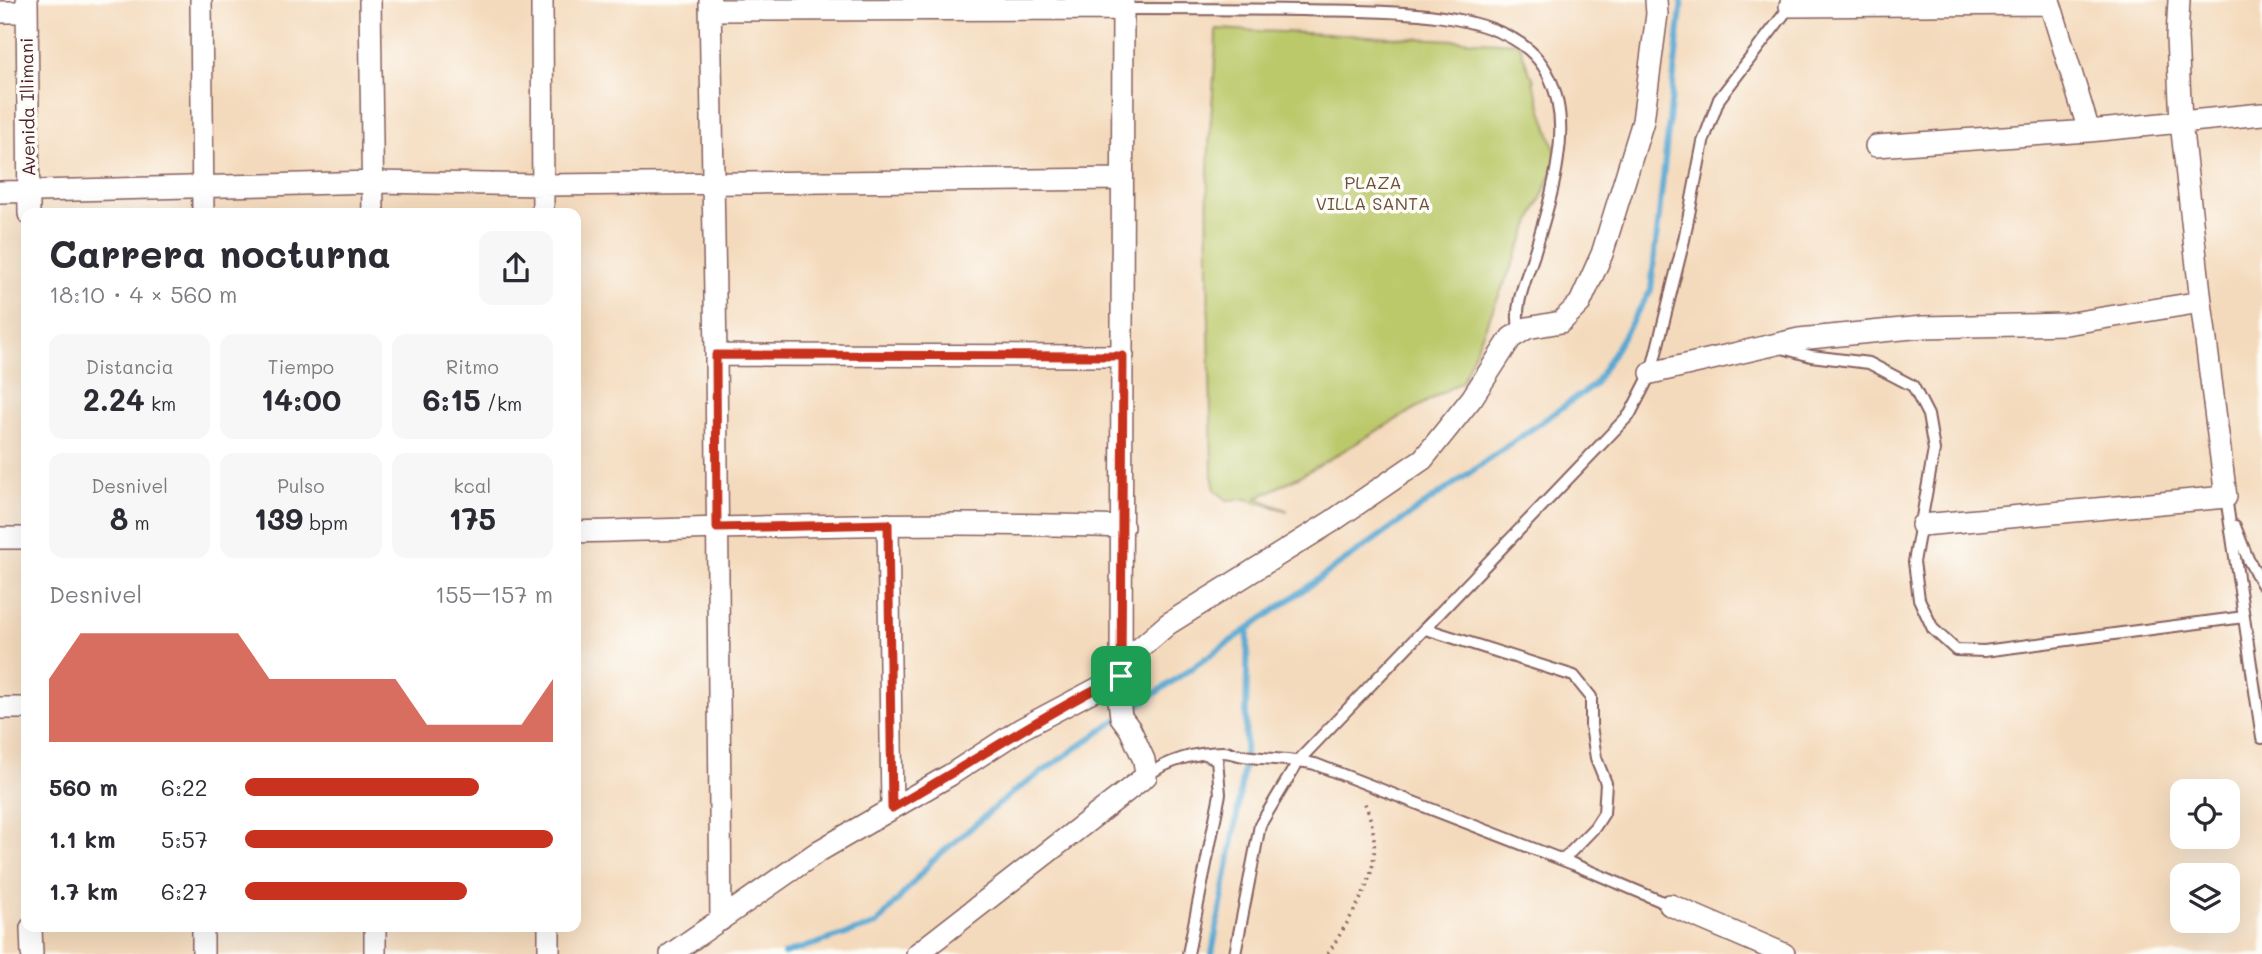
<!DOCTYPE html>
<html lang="es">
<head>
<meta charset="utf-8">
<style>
  body { margin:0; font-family:Mali,sans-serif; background:#f7f7f7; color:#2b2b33; height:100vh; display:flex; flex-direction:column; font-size:26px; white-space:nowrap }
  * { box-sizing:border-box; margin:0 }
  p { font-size:23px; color:#7c7c81 }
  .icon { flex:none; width:38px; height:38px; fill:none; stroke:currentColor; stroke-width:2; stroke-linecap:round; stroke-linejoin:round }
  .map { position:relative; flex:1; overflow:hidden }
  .sheet { position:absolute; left:21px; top:208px; width:560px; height:724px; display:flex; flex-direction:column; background:#fff; border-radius:14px; box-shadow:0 7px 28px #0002 }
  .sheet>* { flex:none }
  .fabs { position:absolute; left:2170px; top:779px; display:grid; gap:14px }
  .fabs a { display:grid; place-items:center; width:70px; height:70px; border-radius:14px; background:#fff; box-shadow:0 7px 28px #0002; font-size:35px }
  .pin { position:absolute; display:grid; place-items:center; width:60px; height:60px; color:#fff; margin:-30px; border-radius:14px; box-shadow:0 4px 10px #0006 }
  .round { display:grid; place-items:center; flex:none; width:74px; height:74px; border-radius:14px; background:#f7f7f7 }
  .overview { display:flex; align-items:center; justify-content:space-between; height:119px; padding:0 28px }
  h1 { font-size:38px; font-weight:800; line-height:52px }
  .metrics { display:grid; grid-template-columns:repeat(3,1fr); gap:10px; height:119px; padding:7px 28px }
  .metrics div { display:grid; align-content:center; border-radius:14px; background:#f7f7f7; text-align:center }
  .metrics b { font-size:30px; font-weight:800 }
  .metrics small { font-size:19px; font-weight:400 }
  .metrics p { font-size:19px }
  .chart { height:196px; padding:14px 28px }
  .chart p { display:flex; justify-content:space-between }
  .chart svg { width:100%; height:126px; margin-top:7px; fill:#c8321e; opacity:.7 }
  ul { padding:0 28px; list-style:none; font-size:23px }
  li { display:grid; grid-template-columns:112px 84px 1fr; align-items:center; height:52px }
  li i { height:18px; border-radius:9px; background:#c8321e }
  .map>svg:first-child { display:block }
  .green { fill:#bcc96b; stroke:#83744b; stroke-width:2 }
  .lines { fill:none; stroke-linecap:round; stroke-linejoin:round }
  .stream { stroke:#57a7d1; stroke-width:6 }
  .lane-casing { stroke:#86605e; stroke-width:14 }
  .street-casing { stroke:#86605e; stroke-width:24 }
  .path { stroke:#86605e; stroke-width:3.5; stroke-dasharray:2 5; stroke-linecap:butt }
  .lane { stroke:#fff; stroke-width:10 }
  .street { stroke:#fff; stroke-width:21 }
  .route-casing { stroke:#fff; stroke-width:14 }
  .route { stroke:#c8321e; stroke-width:9 }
  .labels { text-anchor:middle; stroke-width:7; stroke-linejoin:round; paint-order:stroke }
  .street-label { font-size:18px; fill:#4a1f2b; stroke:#fdfcf7 }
  .park-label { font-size:18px; fill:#6c523e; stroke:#fdfcf7 }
</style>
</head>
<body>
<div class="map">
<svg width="2262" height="954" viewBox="0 0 2262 954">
  <rect width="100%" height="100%" fill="#fdfcf7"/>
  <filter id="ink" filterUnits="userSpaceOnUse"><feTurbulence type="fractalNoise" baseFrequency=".0143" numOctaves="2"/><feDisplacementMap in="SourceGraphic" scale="14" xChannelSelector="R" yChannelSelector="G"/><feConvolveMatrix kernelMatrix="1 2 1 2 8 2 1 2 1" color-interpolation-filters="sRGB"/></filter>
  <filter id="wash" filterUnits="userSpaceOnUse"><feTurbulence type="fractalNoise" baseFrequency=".00686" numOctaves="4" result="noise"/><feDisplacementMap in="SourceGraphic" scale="28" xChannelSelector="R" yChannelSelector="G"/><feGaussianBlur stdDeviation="1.57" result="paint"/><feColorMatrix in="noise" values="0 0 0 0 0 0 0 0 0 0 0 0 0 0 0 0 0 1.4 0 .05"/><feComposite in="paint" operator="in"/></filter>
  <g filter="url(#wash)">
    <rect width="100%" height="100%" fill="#f4dabc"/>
    <path class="green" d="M1216 29 1519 43 1530 74 1533 77 1534 85 1558 159 1462 381 1300 476 1257 498 1288 511 1246 499 1227 500 1215 490 1212 475C1211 374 1206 273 1208 172 1209 124 1216 77 1216 29Z"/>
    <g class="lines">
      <path class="stream" d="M1127 713 1248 629
        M784 954 877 924 932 861 1012 793 1118 719
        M1212 954 1235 829 1245 756 1248 629 1594 385 1651 290 1682 0"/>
    </g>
  </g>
  <g filter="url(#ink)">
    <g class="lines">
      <g class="lane-casing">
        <path id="lane" d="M1123 9C1183 9 1243 9 1303 10 1367 12 1479 6 1529 50 1559 76 1564 121 1558 158 1554 189 1544 221 1535 251 1528 276 1512 305 1520 332
          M1779 347 1811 356 1869 363 1913 386 1928 415 1934 450 1914 562 1919 599 1933 629 1956 650 1984 651 2244 617
          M2226 497 2262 738
          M2235 526 2248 559 2262 584
          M1426 629 1574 676 1591 697V726L1596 758 1606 783 1604 813 1595 827 1563 860
          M1146 776C1167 761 1196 752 1223 752 1230 752 1237 755 1244 756 1268 760 1291 758 1315 764L1573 864 1670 905
          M1188 954 1220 794 1217 759 1207 755
          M1235 954 1260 825 1299 760 1630 414 1651 373 1684 240 1703 142 1719 99 1791 5"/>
      </g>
      <g class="street-casing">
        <path id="street" d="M27 0 29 214
          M201 0 203 214
          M370 0 373 214
          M542 0 543 214
          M710 0 716 355 721 920
          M2049 0 2089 131 2181 122 2177 37 2179 0
          M1790 6 2050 4
          M710 10 1123 9
          M0 12H27
          M1876 146 2089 131
          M0 192 373 182 543 185 1122 179
          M716 355 1123 356
          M1651 373 1799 339 1923 327 2066 324 2201 302
          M888 524 892 808
          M1922 525 2226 497 2201 302 2181 122 2262 114
          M576 532C758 527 940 520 1123 527
          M0 538H26
          M0 708H26
          M1670 905 1784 954
          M31 928 32 954
          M375 928V954
          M549 928V954
          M203 954V928
          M671 954 819 851 950 775 1021 729 1121 676 1138 650 1168 624 1331 522 1423 459 1472 398 1511 338 1527 328 1561 322 1580 303 1602 254 1643 121 1657 14 1656 0
          M917 954 1146 776 1144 760 1130 729 1121 717 1118 692 1121 676 1123 0"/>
      </g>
      <path class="path" d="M1328 954C1360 900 1392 864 1363 799"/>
      <use href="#lane" class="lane"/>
      <use href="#street" class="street"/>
    </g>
  </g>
  <g class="lines" filter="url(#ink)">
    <g class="route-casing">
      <path id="route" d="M716 355 1123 356 1121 676C1041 715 969 765 892 808L888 524 717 528Z"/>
    </g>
    <use href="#route" class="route"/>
  </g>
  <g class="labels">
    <g class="street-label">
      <text transform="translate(28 107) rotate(-91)" y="6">Avenida Illimani</text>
    </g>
    <g class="park-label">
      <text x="1373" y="189">PLAZA<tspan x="1373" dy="21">VILLA SANTA</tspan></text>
    </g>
  </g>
</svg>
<div class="fabs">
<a><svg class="icon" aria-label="locate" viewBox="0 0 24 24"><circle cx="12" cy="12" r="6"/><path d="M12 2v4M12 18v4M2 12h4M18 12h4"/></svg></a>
<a><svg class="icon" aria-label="layers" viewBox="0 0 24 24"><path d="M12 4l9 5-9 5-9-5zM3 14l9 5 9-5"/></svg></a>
</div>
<div class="pin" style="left:1121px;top:676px;background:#1e9e55"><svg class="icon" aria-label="arrive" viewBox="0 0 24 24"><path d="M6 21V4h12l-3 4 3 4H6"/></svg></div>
<section class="sheet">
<div class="overview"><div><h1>Carrera nocturna</h1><p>18:10 · 4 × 560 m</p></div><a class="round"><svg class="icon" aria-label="share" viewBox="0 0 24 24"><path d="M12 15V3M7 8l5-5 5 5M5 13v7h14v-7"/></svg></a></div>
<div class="metrics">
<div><p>Distancia</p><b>2.24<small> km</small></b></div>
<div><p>Tiempo</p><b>14:00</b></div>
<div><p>Ritmo</p><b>6:15<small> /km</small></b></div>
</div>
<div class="metrics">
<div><p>Desnivel</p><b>8<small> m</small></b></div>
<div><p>Pulso</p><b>139<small> bpm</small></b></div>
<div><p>kcal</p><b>175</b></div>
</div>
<div class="chart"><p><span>Desnivel</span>155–157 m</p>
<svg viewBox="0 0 160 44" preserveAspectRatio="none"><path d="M0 44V22L10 6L20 6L30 6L40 6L50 6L60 6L70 22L80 22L90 22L100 22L110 22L120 38L130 38L140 38L150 38L160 22V44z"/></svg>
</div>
<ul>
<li><b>560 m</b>6:22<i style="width:76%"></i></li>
<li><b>1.1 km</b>5:57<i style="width:100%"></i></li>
<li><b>1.7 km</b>6:27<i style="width:72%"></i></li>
</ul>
</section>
</div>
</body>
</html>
